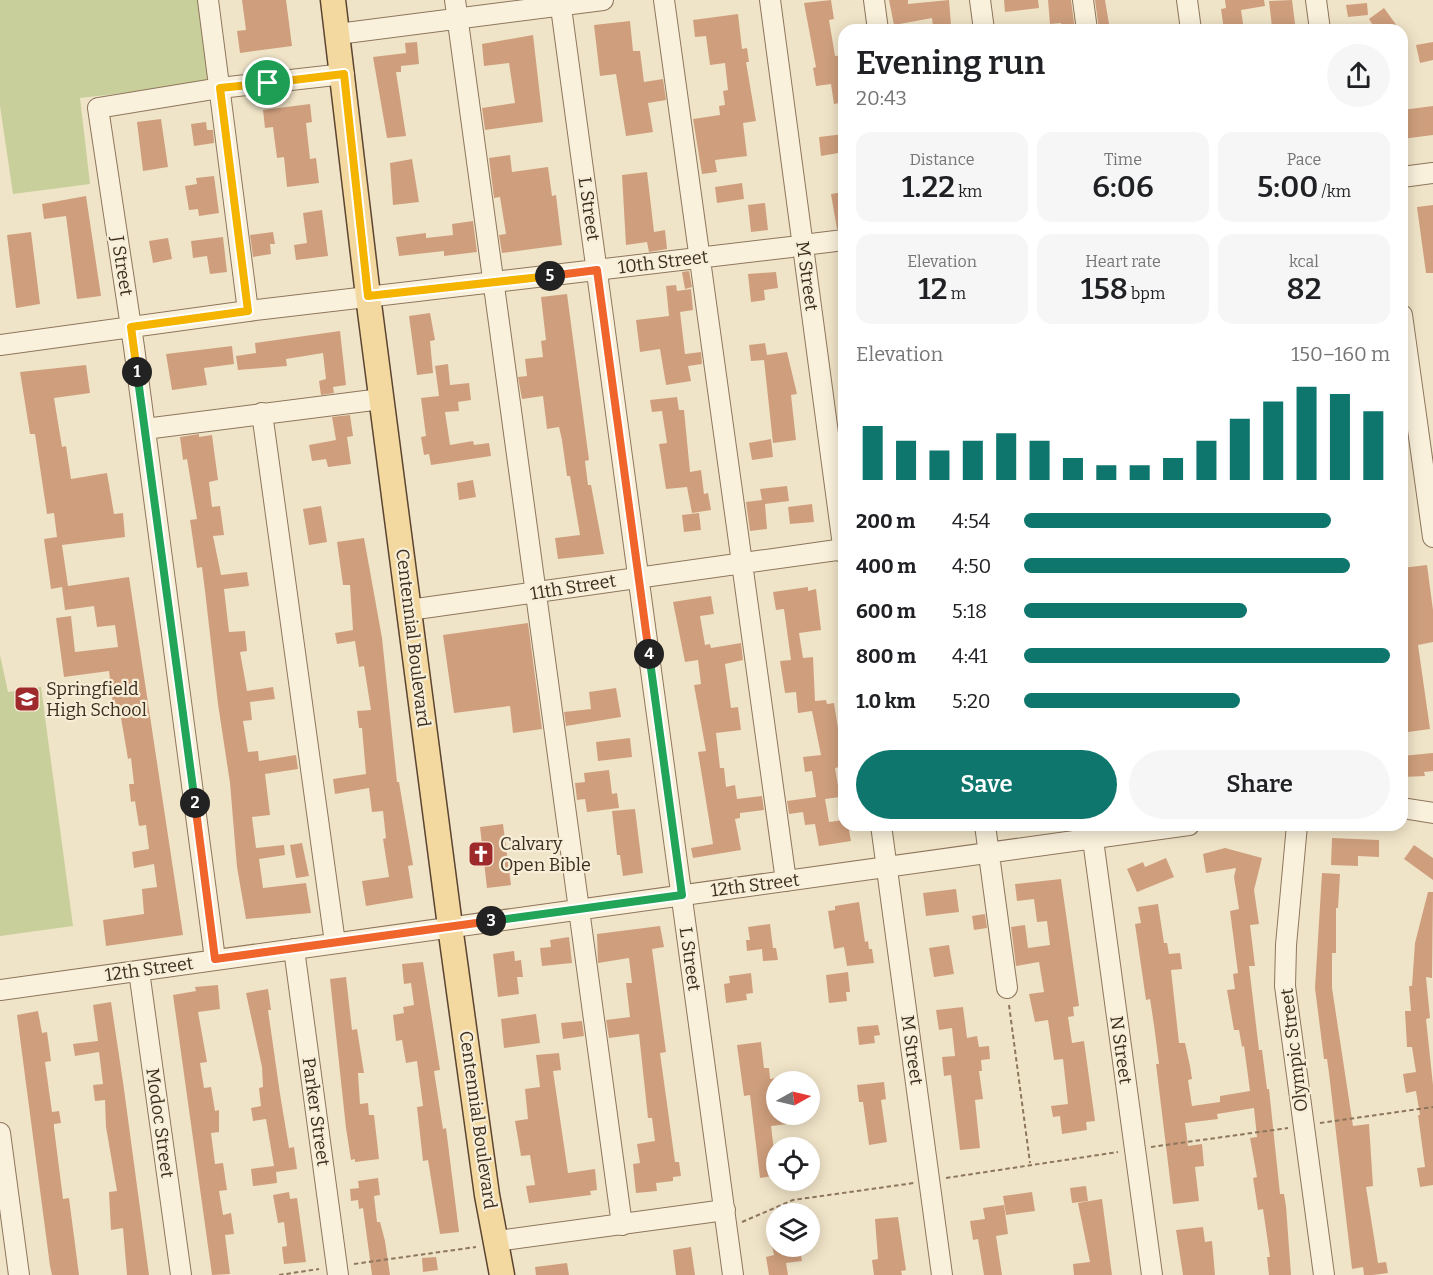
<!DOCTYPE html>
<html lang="en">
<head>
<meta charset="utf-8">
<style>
  body { margin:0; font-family:Bitter,serif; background:#f6f6f6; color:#202124; height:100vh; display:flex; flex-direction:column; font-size:22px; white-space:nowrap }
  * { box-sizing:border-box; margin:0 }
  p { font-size:20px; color:#757577 }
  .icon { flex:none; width:33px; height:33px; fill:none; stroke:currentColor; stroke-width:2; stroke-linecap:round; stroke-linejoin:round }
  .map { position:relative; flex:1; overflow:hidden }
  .drawer { position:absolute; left:838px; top:24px; width:570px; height:807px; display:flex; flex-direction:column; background:#fff; border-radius:18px; box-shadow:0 3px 15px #0003 }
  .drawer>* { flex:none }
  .needle { width:39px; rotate:82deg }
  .fabs { position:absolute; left:766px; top:1071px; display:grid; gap:12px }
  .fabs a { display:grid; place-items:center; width:54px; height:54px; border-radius:50%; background:#fff; box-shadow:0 3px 15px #0003; font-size:30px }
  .pin { position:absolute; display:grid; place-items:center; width:51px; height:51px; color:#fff; margin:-26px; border:3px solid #fff; border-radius:50%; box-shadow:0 2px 6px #0007 }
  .km { position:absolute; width:30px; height:30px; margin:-15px; border-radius:50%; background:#222; color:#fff; font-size:16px; line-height:30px; text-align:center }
  .round { display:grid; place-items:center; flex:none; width:63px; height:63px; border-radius:32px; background:#f6f6f6 }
  .summary { display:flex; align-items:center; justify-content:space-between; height:102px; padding:0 18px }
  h1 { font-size:33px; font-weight:600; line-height:45px }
  .figures { display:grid; grid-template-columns:repeat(3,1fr); gap:9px; height:102px; padding:6px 18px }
  .figures div { display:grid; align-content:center; border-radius:15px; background:#f6f6f6; text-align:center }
  .figures b { font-size:30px; font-weight:600 }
  .figures small { font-size:16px; font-weight:400 }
  .figures p { font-size:16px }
  .chart { height:168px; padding:12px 18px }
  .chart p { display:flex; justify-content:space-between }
  .chart svg { width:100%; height:108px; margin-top:6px; stroke:#0f766e; stroke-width:6 }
  .cta { display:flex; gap:12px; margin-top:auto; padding:12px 18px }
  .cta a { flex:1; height:69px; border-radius:36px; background:#0f766e; color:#fff; font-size:24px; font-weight:600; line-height:69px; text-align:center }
  .cta a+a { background:#f6f6f6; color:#202124 }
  ul { padding:0 18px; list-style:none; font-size:20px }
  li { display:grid; grid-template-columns:96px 72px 1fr; align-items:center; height:45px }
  li i { height:15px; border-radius:8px; background:#0f766e }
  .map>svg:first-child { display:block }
  .green { fill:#c9cf9b }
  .building { fill:#cf9f7d }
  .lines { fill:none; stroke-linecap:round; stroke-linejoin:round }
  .minor-casing { stroke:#8d765c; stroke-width:22 }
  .major-casing { stroke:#5b4430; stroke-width:27 }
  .path { stroke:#8d765c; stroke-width:2; stroke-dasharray:4.5 3; stroke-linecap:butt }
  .minor { stroke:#faf1dc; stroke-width:20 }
  .major { stroke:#f3d9a0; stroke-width:24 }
  .split-1-casing { stroke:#fff; stroke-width:12 }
  .split-2-casing { stroke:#fff; stroke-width:12 }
  .split-3-casing { stroke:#fff; stroke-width:12 }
  .split-4-casing { stroke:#fff; stroke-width:12 }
  .split-5-casing { stroke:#fff; stroke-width:12 }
  .split-6-casing { stroke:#fff; stroke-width:12 }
  .split-1 { stroke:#f5b400; stroke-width:8 }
  .split-2 { stroke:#22a559; stroke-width:8 }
  .split-3 { stroke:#f0652b; stroke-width:8 }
  .split-4 { stroke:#22a559; stroke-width:8 }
  .split-5 { stroke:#f0652b; stroke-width:8 }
  .split-6 { stroke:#f5b400; stroke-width:8 }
  .labels { text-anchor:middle; stroke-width:4.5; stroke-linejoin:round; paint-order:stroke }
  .street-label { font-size:18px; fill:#3d2e20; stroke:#f7eed8 }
  .poi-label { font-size:18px; fill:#3d2e20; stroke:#f7eed8; text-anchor:start }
</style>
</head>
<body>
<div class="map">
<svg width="1433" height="1275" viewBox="0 0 1433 1275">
  <rect width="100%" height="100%" fill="#f0e4c8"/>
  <path class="green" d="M0 0H202L212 83 80 98 90 184 13 194 0 106Z
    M0 655 8 692 41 687 73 926 0 936Z"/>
  <path class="building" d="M242 0H286L292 46 240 53 237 31 246 30Z
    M831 0 834 19 829 20 835 56 844 55V102L834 104 831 84 816 86 813 68 816 67 804 3Z
    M889 0H908V4L949 0 951 25 933 27 932 18 894 25Z
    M1004 0H1038L1039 8 1005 12Z
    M1048 0H1071L1075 30H1061V23L1050 24Z
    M1095 0H1105L1110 30H1099Z
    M1225 0H1264L1265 6 1241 10 1244 30H1224L1221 9 1226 8Z
    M1292 0 1295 24 1272 27 1269 1Z
    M1367 3 1368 15 1348 17 1346 5Z
    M1384 8 1400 30H1376L1369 19Z
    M738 14 742 49 747 48 749 62H746L756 121 743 123 747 156 715 160 717 172 702 174 693 119 720 115 719 106 725 105 723 91 728 90 725 63 710 65 706 36 695 37 693 20Z
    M630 21 633 51H640L644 82 663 79 666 100 648 103 653 132 626 136 616 74 600 76 594 25Z
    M533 35 543 122 485 130 482 108 515 103 509 63 484 66 482 44Z
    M417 42 419 64 401 66V72H396L406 136 387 138 373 57 406 53 405 43Z
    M1433 42V60L1420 63 1416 45Z
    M310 104 312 122 306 123 310 159 316 158 319 183 287 187 284 157 277 158 273 127 265 128 263 110Z
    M1433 106V135L1402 139V110Z
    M161 119 168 167 143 171 137 122Z
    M206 122 207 130H213L214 143 194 146 191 124Z
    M844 134V152L821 156 819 137Z
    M510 155 512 172 548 167 552 196 556 195 562 245 502 253 499 235 506 234 500 197 494 198 489 158Z
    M412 159 419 202 393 205 390 163Z
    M647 172 654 232 665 230 667 249 649 252 647 242 626 245 622 175Z
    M214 176 219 213 199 216 198 209 189 210 185 186 197 184 196 178Z
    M742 183 744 199 717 203 715 187Z
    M844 192V228L837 229 831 194Z
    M86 196 101 296 77 299 66 216 44 219 42 204Z
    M765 203 768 230 751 232 748 205Z
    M1433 205V273H1426L1417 207Z
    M322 210 328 256 296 260 294 245 307 243 303 213Z
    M473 221 477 252 444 256V251L399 256 396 237 426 233V238L453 235 452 224Z
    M31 232 40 304 16 308 7 235Z
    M273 232 275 244H270L271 254 253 257 250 235Z
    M223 237 227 272 210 274 207 256 193 258 191 241Z
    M168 238 172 259 153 263 149 241Z
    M689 271 692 287 685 289 682 272Z
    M776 272 778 288 764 290 765 300 751 302 748 274Z
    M676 285 677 291 691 289 693 310 680 312 685 354 701 352 702 364 688 366 691 381 666 385 660 349 640 352 636 320 669 316 666 286Z
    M567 294 589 460 585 461 588 485H591L604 554 558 559 555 538 580 535 570 476H567L562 440 559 427 547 429 543 396 522 399 518 377 527 376 525 359 543 357 541 341 546 340 541 297Z
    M430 313 435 340 430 341 433 373 417 375 409 316Z
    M340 331 346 385 333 387 334 393 321 395 319 381 326 379 323 353 286 359 287 366 238 370 236 356 256 353 255 343Z
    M765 343 767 355 787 352 797 394 791 395 796 440 773 443 764 360 751 361 749 345Z
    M232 346 234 364 204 368 207 385 172 390 166 354Z
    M448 364 450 385 469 383 471 400 458 402 459 411 445 412 450 445 473 441 474 445 489 443 491 456 431 465 429 454 424 455 421 437 426 436 421 398 439 396 435 366Z
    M86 365 90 393 54 398 62 447 66 446 71 479 107 473 114 514 123 513 125 537 62 545 68 586 129 577 183 935 106 946 103 920 144 914 142 889 157 887 154 864 134 868 132 852 149 849 146 825 139 826 135 801 131 802 129 784H134L131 758 128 759 119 706H113L109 671 64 677 56 618 71 616 75 652 118 647 115 625 97 627 94 606 65 610 62 587 51 589 44 539 57 537 54 513 47 514 35 434H30L20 372Z
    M677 397 679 410H684L690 472 701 470 704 494 708 493 711 510 692 513 687 487 666 489 659 444 667 443 662 411 652 412 650 400Z
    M350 415 353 436 347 437 351 464 328 467 326 459 312 461 309 445 336 440 332 417Z
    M199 434V437L212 435 218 480 209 482 212 507 220 506 224 535 213 536 221 575 247 572 249 586 224 589 229 632 245 631 247 651 240 652 247 691 273 687 275 699 250 702 252 720 243 721 248 752 258 751 259 761 296 755 298 769 265 774 270 815 252 817 256 848 284 845 285 855 259 859 263 888 306 883 311 913 246 919 237 867 230 783 218 704 205 591 202 567 197 568 190 520 197 519 187 459 183 460 180 437Z
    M771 439 773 457 752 460 749 443Z
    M473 480 476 497 459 500 457 483Z
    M787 486 789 501 765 504 767 529 750 531 746 502 762 500 760 489Z
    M812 504 814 522 790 524 788 507Z
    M321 506 327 542 309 545 303 509Z
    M699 513 701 530 684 532 682 515Z
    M364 538 382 638 397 782H399L413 865 408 866 413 898 366 906 362 881 389 877 383 839 386 838 383 811 372 812 369 788 335 794 333 779 366 774 362 728H359L357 711 371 710 364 666 359 667 355 641 337 644 335 633 353 630 350 585H343L337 542Z
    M1427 565 1433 610V642L1418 645 1430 729 1408 732 1402 683V568Z
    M808 587V591L816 589 821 630 799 633 803 658 813 657 815 701 826 700 827 704 834 703 844 766 835 768 840 797 825 799 829 822 844 820V825H848L851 841 819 846 815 824 805 825 803 812 789 814 787 801 816 797 812 771 805 772 803 757 821 755 812 711 798 713 796 692 785 693 780 661 791 660 784 609 776 610 773 592Z
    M711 596 714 614 700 616 705 645 710 644 711 648 741 643 743 660 725 664 731 708 738 707 741 730 716 733 720 768H724L726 787 735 785 737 799 762 796 764 810 740 813V818L735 819 741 850 693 858 691 848 713 844 698 752 706 751 694 685 701 684 698 660 685 662 673 602Z
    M528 623 542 729 513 733 510 706 454 713 443 635Z
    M616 688 621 717 566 726 564 712 591 709 589 692Z
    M630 738 632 757 598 761 596 742Z
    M1433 753V771L1424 772 1425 776 1402 777V756Z
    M609 770 612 794 617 793 619 808 587 812 585 799 577 800 575 783 585 782 584 773Z
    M635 809 643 873 623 876 620 855H617L612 811Z
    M503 824 511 885 487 888 480 827Z
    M1332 838 1379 840V857L1358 856V866L1331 865Z
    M302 843 309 876 296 878 290 845Z
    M1414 845 1433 858V880L1404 859Z
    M1225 848 1262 858 1254 890 1259 924 1250 925 1255 966H1249L1259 1050H1262L1267 1089H1269L1280 1194H1284L1286 1206 1291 1275H1269L1267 1257H1270L1263 1209 1258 1210 1253 1178 1257 1177 1250 1138 1257 1137 1254 1108 1217 1114 1218 1119 1185 1123 1188 1146 1202 1144 1204 1166 1195 1167 1199 1201 1173 1204 1156 1064H1159L1154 1025 1150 999 1146 1000 1135 924 1141 923 1138 907 1158 904 1164 943H1167L1169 954 1180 953 1182 969 1171 970 1179 1043H1185L1190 1066 1192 1079 1188 1080 1192 1106 1220 1102V1096L1250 1091 1244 1046 1242 1047 1239 1030H1234L1227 990 1235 989 1233 974 1238 973 1230 911 1239 909 1234 877 1236 868 1206 873 1203 854Z
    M1166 858 1174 877 1137 892 1127 869 1143 862 1145 867Z
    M1322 873 1340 874 1338 908H1336V953H1332V988L1353 1126 1369 1124 1373 1186 1366 1187 1378 1263 1386 1262 1388 1273 1373 1275H1364L1363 1267 1352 1269 1329 1073 1327 1059H1324L1315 988Z
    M1061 879 1079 1006 1073 1007 1074 1016 1068 1017 1072 1043 1084 1041 1095 1121 1086 1122 1087 1130 1062 1134 1060 1116 1053 1117 1051 1106 1068 1104 1063 1059 1054 1060 1048 1020 1035 1022 1029 994 1044 992 1039 962 1016 966 1011 927 1025 925 1028 948 1050 945 1047 921 1037 922 1034 899 1017 901 1015 884Z
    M956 889 959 912 926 916 923 893Z
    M1428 892H1433L1432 978 1426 977 1430 1018 1426 1019 1433 1085V1185L1420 1187 1417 1168 1425 1167 1418 1115H1420L1416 1091 1406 1093 1403 1074 1416 1072 1412 1047H1407L1405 1011H1411L1409 986H1412L1415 943Z
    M859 902 865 942 868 941 869 949H872L874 963 847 966 844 947 834 949 828 911 835 910V906Z
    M985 914 987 928 974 930 972 916Z
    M770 924 773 948H776L778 960 763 961 762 949 747 951 746 940H750L748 927Z
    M660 926 664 947 652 949 666 1052 660 1053 675 1162H679L681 1176 673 1177V1181L656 1183 657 1191 636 1193 633 1164 640 1163 637 1144 655 1141 652 1118H648L639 1034 609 1038 606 1020 630 1017 626 983H632L629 958 598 963 597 934Z
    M569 937 572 963 542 966 540 948 551 947 550 940Z
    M949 945 954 974 934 977 929 948Z
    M514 951 515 961 521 960 523 977H517L519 994 498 997 493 954Z
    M423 962 440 1070 434 1071 443 1129 446 1128 459 1232 440 1234 428 1160 423 1161 417 1107 423 1106 417 1061 406 1063 402 1040 396 1041 393 1015 404 1013 403 1007 414 1005 411 983 404 984 402 964Z
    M848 972 850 992H846L847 1001 829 1003 826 975Z
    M751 973 753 993 746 994 747 1000 726 1003 724 984 730 983 729 976Z
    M346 977 352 1030 357 1029 364 1073H358L360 1104 368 1103 369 1115H374L379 1159 355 1162V1159L351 1160 346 1128 330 979Z
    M218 985 220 1009 198 1012 207 1062 200 1063 204 1088 211 1087 215 1111 219 1110V1132L211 1133 215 1164 223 1163 227 1190 219 1191 223 1215 231 1213 234 1234 225 1235 230 1274 212 1275 173 995 196 991 195 987Z
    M268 989 271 1010H268L280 1094 289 1148 294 1147 297 1169 276 1172 277 1183 253 1186 251 1169 274 1166 266 1119 253 1121 251 1108 261 1106 259 1088 263 1087 262 1067 246 993Z
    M111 1002 123 1082 149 1275H127L123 1228 111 1230 109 1192 117 1191 106 1127 105 1100 95 1101 93 1085 103 1084 99 1052 75 1056 73 1044 98 1041 93 1005Z
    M963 1007 967 1038 977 1036 979 1047 989 1046 990 1059 981 1060 982 1071H979L983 1099 975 1100 980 1148 960 1150 951 1075 944 1076 942 1057 955 1056 952 1028 939 1030 936 1010Z
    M38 1011 42 1033 47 1032 51 1061 45 1062 49 1091 52 1112 59 1111 61 1123 54 1124V1128L63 1199 69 1198 79 1275H52L50 1266 17 1015Z
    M536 1014 540 1043 504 1048 501 1019Z
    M582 1021 584 1036 563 1039 561 1023Z
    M878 1025 880 1035 874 1036 875 1043 859 1045 857 1027Z
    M761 1042 764 1068H769L770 1079 777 1078V1114H805V1122L771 1126 777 1175 760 1178 750 1095 744 1096 737 1045Z
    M559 1053 561 1070 553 1071 568 1173 595 1169 597 1190 590 1191 591 1195 529 1203 526 1186 535 1185 530 1155 521 1156 515 1121 528 1119 525 1089 540 1087 536 1055Z
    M884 1082 886 1099 881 1100 887 1142 869 1145 863 1102H859L857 1085Z
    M378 1178 380 1195 374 1196 377 1222H380L385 1241 390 1275H372L363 1208 359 1209 358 1200 351 1201 350 1189 359 1188 358 1181Z
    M1086 1186 1088 1201 1072 1203 1070 1188Z
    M289 1192 290 1199 297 1198 306 1262 284 1264 282 1247 287 1246 284 1222 278 1223 273 1195Z
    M1032 1192 1035 1211 1006 1215 1003 1196Z
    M1102 1199 1112 1275H1074L1073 1264 1090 1262 1078 1203Z
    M1004 1205 1008 1234 996 1236 1002 1275H984L978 1239 973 1240 970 1221 985 1219 983 1208Z
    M898 1217 906 1270 901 1271 902 1275H874L872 1260 878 1259 875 1219Z
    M1203 1227 1205 1242 1212 1241 1215 1275H1183L1176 1230Z
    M772 1246H799L802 1261 786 1263 788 1275H769L766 1257 774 1255Z
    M691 1247 695 1275H676L673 1250Z
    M436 1257 438 1270 423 1272 422 1258Z
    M567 1263 569 1275H536L535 1267Z"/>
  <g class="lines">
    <g class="minor-casing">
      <path id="minor" d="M208 0 248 311
        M455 0 622 1225
        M560 0 733 1275
        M664 0 786 881
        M770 0 844 553
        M874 0 878 30
        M980 0 984 30
        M1083 0 1087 30
        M1187 0 1191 30
        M1316 0 1320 30
        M338 34 603 0
        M1402 177 1433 173
        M803 245 844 240
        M1402 315 1433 537
        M0 345 248 311 791 247
        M262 413 335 943
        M145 429 381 399
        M409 610 844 549
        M1402 808 1433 813
        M881 825 942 1275
        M985 825 1007 988
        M1091 825 1152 1275
        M1297 825 1286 945 1285 986 1324 1275
        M294 949 338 1275
        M215 959 134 347 98 108 220 88 344 74
        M139 971 181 1275
        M0 990 1189 825
        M0 1133 19 1275
        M497 1241 725 1210"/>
    </g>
    <g class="major-casing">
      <path id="major" d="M333 0 368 296 450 926 487 1195 502 1275"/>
    </g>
    <path class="path" d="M1009 1005 1030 1163
      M1320 1123 1433 1107
      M1151 1147 1288 1128
      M946 1178 1118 1152
      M742 1222 793 1200 914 1183
      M354 1264 476 1247
      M279 1275 319 1269"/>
    <use href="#minor" class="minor"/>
    <use href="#major" class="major"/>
  </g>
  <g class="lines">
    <g class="split-1-casing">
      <path id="split-1" d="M137 372 131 327 248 311 220 88 268 83"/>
    </g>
    <g class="split-2-casing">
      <path id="split-2" d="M137 372 195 803"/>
    </g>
    <g class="split-3-casing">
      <path id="split-3" d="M195 803 215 959 491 921"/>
    </g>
    <g class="split-4-casing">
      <path id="split-4" d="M491 921 682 895 649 654"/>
    </g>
    <g class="split-5-casing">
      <path id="split-5" d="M550 276 597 270 649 654"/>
    </g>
    <g class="split-6-casing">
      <path id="split-6" d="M268 83 344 74 368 296 550 276"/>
    </g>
    <use href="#split-1" class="split-1"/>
    <use href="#split-2" class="split-2"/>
    <use href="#split-3" class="split-3"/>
    <use href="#split-4" class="split-4"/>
    <use href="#split-5" class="split-5"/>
    <use href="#split-6" class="split-6"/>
  </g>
  <defs>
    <g id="school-square" transform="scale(1.35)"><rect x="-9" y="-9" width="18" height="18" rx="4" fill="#9e2a2b" stroke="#f7eed8"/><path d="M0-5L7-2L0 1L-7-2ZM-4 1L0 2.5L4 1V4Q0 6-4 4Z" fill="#fff"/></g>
    <g id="church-square" transform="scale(1.35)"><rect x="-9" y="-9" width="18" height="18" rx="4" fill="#9e2a2b" stroke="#f7eed8"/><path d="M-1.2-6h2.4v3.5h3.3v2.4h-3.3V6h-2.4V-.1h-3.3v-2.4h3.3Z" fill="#fff"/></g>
  </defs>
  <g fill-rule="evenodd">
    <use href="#school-square" x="27" y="699"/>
    <use href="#church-square" x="481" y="854"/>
  </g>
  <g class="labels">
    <g class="street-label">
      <text transform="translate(589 209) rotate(82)" y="6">L Street</text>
      <text transform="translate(663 262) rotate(-7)" y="6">10th Street</text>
      <text transform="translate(122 266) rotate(81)" y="6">J Street</text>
      <text transform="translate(807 276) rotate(82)" y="6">M Street</text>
      <text transform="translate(573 587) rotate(-9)" y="6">11th Street</text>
      <text transform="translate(413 638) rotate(83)" y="6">Centennial Boulevard</text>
      <text transform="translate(755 885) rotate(-7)" y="6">12th Street</text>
      <text transform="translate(690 959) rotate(82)" y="6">L Street</text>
      <text transform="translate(149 969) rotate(-8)" y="6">12th Street</text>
      <text transform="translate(912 1050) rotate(82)" y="6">M Street</text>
      <text transform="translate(1121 1050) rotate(82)" y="6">N Street</text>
      <text transform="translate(1294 1050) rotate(-97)" y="6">Olympic Street</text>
      <text transform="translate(316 1112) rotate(82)" y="6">Parker Street</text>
      <text transform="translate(478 1120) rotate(82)" y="6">Centennial Boulevard</text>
      <text transform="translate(160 1123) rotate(82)" y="6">Modoc Street</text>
    </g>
    <g class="poi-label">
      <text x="46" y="695">Springfield<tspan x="46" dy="21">High School</tspan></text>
      <text x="500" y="850">Calvary<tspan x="500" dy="21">Open Bible</tspan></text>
    </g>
  </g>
</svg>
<div class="fabs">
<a><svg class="needle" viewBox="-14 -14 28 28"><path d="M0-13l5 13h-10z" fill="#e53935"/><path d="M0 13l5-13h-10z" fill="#757577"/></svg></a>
<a><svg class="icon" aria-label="locate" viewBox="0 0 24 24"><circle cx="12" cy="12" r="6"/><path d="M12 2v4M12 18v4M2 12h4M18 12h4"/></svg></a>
<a><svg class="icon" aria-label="layers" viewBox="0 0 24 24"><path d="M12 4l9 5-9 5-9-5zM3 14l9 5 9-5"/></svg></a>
</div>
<div class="pin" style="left:268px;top:83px;background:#1e9e55"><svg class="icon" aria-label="arrive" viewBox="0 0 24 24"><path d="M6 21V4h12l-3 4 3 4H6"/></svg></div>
<b class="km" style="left:137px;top:372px">1</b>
<b class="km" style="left:195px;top:803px">2</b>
<b class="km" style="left:491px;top:921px">3</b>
<b class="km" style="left:649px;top:654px">4</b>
<b class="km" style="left:550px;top:276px">5</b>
<section class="drawer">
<div class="summary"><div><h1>Evening run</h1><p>20:43</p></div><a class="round"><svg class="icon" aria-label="share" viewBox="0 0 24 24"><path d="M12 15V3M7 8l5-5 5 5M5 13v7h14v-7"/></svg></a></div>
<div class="figures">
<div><p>Distance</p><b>1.22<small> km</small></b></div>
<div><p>Time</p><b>6:06</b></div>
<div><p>Pace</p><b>5:00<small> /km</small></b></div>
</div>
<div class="figures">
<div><p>Elevation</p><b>12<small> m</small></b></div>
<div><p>Heart rate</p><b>158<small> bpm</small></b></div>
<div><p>kcal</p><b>82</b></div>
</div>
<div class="chart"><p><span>Elevation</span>150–160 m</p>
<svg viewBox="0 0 160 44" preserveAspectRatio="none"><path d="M5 44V22M15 44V28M25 44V32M35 44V28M45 44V25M55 44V28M65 44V35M75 44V38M85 44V38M95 44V35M105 44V28M115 44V19M125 44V12M135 44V6M145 44V9M155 44V16"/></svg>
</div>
<ul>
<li><b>200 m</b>4:54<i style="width:84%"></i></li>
<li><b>400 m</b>4:50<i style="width:89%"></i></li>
<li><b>600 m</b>5:18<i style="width:61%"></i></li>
<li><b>800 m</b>4:41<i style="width:100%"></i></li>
<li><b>1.0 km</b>5:20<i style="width:59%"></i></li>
</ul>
<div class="cta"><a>Save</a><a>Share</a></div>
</section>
</div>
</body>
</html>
